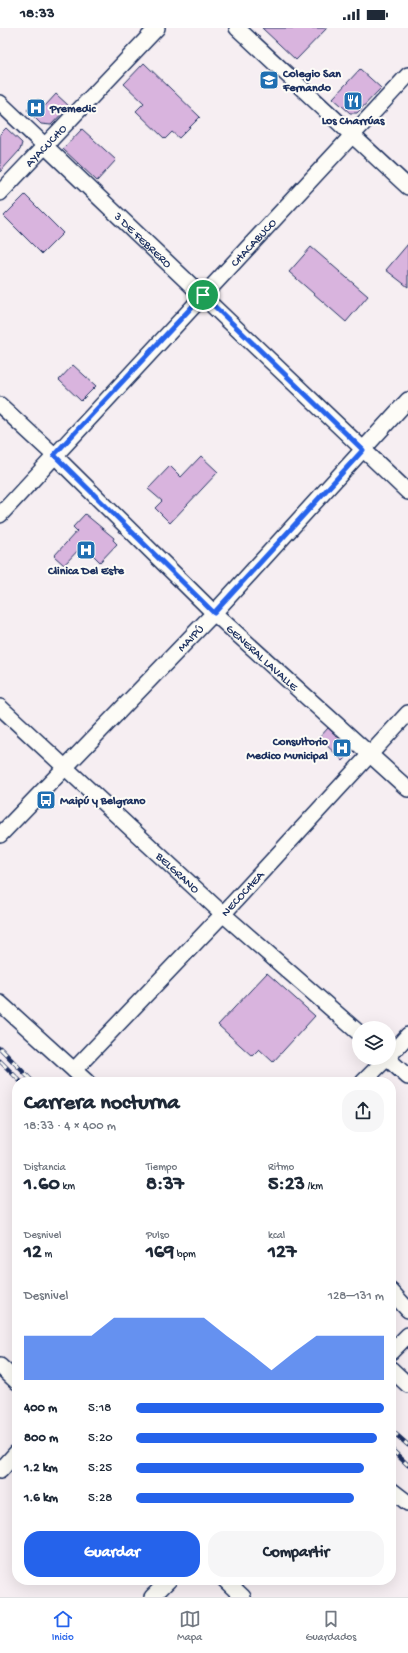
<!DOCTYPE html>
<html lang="es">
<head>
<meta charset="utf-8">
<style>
  body { margin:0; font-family:"Gochi Hand",sans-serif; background:#f6f6f7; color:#1f2937; height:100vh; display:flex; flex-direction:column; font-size:15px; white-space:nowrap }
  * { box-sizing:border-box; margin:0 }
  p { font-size:13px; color:#747a83 }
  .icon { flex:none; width:22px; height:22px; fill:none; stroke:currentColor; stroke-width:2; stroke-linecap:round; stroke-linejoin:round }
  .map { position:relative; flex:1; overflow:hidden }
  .panel { position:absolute; left:12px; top:1049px; width:384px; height:508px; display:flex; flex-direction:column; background:#fff; border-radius:16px; box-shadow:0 4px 16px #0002 }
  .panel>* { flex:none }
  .tools { position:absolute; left:352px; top:993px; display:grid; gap:8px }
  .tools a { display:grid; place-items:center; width:44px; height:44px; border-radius:50%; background:#fff; box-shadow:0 4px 16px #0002; font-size:20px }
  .pin { position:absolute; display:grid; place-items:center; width:34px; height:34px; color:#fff; margin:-17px; border:2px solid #fff; border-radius:50%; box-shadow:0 1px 4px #0007 }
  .round { display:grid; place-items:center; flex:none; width:42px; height:42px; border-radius:16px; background:#f6f6f7 }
  .headline { display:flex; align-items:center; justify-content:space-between; height:68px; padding:0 12px }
  h1 { font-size:22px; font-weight:700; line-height:30px }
  .metrics { display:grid; grid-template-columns:repeat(3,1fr); gap:6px; height:68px; padding:4px 12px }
  .metrics div { display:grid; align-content:center }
  .metrics b { font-size:20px; font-weight:700 }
  .metrics small { font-size:11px; font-weight:400 }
  .metrics p { font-size:11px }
  .chart { height:112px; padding:8px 12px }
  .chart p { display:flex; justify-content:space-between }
  .chart svg { width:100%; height:72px; margin-top:4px; fill:#2563eb; opacity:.7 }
  .cta { display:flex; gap:8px; margin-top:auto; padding:8px 12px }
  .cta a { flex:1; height:46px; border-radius:16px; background:#2563eb; color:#fff; font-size:16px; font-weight:700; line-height:46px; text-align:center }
  .cta a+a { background:#f6f6f7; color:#1f2937 }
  ul { padding:0 12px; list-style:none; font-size:13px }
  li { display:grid; grid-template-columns:64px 48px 1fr; align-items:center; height:30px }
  li i { height:10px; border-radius:5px; background:#2563eb }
  .status { display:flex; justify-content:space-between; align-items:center; height:28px; padding:0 20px; background:#fff; direction:ltr }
  .status svg { height:11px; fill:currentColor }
  .dock { display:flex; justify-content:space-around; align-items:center; height:56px; border-top:1px solid #e0e1e3; background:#fff; font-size:11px; color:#747a83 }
  .dock a { display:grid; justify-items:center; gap:2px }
  .dock .on { color:#2563eb }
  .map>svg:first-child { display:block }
  .building { fill:#d9b4de; stroke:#1b2f5e }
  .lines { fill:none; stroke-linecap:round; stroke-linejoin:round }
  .minor-casing { stroke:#1b2f5e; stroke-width:18 }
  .minor { stroke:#fdfcf7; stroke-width:15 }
  .rail-casing { stroke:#1b2f5e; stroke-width:4.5 }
  .rail { stroke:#fdfcf7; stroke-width:3; stroke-dasharray:9; stroke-linecap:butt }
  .route-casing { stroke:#fff; stroke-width:8 }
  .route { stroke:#2563eb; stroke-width:5 }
  .labels { text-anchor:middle; stroke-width:4; stroke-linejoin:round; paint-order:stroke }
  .poi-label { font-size:12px; font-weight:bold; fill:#1b2f5e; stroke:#fdfcf7; text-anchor:start }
  .street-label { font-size:12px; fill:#1b2f5e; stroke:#fdfcf7 }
</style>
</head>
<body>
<div class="status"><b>18:33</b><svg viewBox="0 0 49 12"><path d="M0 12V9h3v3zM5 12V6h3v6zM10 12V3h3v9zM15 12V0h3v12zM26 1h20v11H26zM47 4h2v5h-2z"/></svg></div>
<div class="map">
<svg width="408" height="1569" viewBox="0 0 408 1569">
  <rect width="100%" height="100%" fill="#f6eef2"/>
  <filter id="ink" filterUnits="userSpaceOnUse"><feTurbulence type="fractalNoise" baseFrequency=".025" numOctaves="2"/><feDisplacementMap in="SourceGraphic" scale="8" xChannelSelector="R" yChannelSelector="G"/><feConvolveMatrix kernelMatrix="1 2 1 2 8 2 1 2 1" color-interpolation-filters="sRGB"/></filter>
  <g filter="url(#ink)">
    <path class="building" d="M262 0H327L296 32Z
      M144 35 200 89 179 110 172 104 165 111 136 83 144 75 124 56Z
      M360 41 381 60 357 85H350L333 70Z
      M56 66 69 78 51 97 41 96 27 82 38 71 45 78Z
      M6 100 22 115 20 122 0 144V106Z
      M82 101 116 132 97 153 63 121Z
      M25 167 63 205 42 226 4 188Z
      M408 216V259L386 242Z
      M311 219 368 268 346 294 289 244Z
      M73 337 96 358 81 373 59 352Z
      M201 428 218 444 170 495 155 480 162 473 148 461 170 438 181 449Z
      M85 486 114 510 113 512 117 516 100 534 83 517 64 537 54 528 77 503 73 499Z
      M328 700 353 723 343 733 319 710Z
      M267 945 315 988 273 1034 259 1021 252 1028 218 997Z"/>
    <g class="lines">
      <g class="minor-casing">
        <g id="minor">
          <path d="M237 0 408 159"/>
          <path id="s1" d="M0 75 408 464"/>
          <path id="s2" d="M0 165 157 0"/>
          <path id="s3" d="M0 377 54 427 214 585 408 761"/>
          <path id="s4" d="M0 487 408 47"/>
          <path id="s5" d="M0 679 223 886 359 1005"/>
          <path id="s6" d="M0 807 214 585 408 372"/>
          <path d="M0 975 87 1054"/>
          <path d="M389 1028 408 1007"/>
          <path d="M387 1030 408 1049"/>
          <path id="s7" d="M74 1042 223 886 408 685"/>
          <path d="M363 1054 387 1030"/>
          <path d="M391 1263 408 1282"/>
          <path d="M391 1324 408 1307"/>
          <path d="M0 1338 17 1354"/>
          <path d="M391 1341 408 1357"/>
          <path d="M0 1443 17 1424"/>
          <path d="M391 1462 408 1475"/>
          <path d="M225 1552 243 1569"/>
          <path d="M152 1569 169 1552"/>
        </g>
      </g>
      <use href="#minor" class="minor"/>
      <g class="rail-casing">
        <path id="rail" d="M0 1020 33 1054
          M0 1033 21 1054
          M391 1402 408 1417
          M391 1421 408 1437"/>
      </g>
      <use href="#rail" class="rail"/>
    </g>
  </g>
  <g class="lines" filter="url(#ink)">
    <g class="route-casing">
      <path id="route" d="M203 267 363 422 214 585 54 427Z"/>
    </g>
    <use href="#route" class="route"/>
  </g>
  <defs>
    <g id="school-square" transform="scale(1)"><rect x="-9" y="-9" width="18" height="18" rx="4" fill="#1f6fb2" stroke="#fdfcf7"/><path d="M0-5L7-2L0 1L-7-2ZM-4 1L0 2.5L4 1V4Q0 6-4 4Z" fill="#fff"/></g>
    <g id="restaurant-square" transform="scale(1)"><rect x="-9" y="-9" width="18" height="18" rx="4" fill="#1f6fb2" stroke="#fdfcf7"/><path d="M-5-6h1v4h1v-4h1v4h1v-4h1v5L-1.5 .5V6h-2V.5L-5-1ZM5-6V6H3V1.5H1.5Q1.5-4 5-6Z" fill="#fff"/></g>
    <g id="hospital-square" transform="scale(1)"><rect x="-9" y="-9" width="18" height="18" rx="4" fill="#1f6fb2" stroke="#fdfcf7"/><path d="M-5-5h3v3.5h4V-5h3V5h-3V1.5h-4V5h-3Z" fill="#fff"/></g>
    <g id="bus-square" transform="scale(1)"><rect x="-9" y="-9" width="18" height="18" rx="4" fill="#1f6fb2" stroke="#fdfcf7"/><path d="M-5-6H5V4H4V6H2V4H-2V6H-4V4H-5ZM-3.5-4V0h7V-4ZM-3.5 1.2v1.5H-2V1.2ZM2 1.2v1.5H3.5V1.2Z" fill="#fff"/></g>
  </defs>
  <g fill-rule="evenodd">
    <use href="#school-square" x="269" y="52"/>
    <use href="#restaurant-square" x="353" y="73"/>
    <use href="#hospital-square" x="36" y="80"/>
    <use href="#hospital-square" x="86" y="522"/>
    <use href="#hospital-square" x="342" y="720"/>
    <use href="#bus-square" x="46" y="772"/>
  </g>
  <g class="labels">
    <g class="poi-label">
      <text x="283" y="49">Colegio San<tspan x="283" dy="14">Fernando</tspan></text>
      <text x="50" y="84">Premedic</text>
      <text x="353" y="96" text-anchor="middle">Los Charrúas</text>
      <text x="86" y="546" text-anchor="middle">Clinica Del Este</text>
      <text x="328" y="717" text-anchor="end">Consultorio<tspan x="328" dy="14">Medico Municipal</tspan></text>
      <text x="60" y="776">Maipú y Belgrano</text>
    </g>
    <g class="street-label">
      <text dy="4" stroke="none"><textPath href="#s2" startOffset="66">AYACUCHO</textPath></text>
      <text dy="4" stroke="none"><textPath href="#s1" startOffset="198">3 DE FEBRERO</textPath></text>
      <text dy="4" stroke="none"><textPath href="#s4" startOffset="372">CHACABUCO</textPath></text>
      <text dy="4" stroke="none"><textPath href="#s6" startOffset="274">MAIPÚ</textPath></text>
      <text dy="4" stroke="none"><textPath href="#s3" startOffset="364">GENERAL LAVALLE</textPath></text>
      <text dy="4" stroke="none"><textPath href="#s5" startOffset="243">BELGRANO</textPath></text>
      <text dy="4" stroke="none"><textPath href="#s7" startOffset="244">NECOCHEA</textPath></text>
    </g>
  </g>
</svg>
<div class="tools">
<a><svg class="icon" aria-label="layers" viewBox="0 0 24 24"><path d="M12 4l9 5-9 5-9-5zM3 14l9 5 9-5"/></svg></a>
</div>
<div class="pin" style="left:203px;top:267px;background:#1e9e55"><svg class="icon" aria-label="arrive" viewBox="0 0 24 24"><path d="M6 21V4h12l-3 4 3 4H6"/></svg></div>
<section class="panel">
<div class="headline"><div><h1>Carrera nocturna</h1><p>18:33 · 4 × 400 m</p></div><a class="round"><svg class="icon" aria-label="share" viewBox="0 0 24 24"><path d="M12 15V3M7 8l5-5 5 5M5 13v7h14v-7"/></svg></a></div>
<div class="metrics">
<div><p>Distancia</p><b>1.60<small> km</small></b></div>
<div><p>Tiempo</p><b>8:37</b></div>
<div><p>Ritmo</p><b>5:23<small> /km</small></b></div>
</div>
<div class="metrics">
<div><p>Desnivel</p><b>12<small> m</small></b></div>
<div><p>Pulso</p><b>169<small> bpm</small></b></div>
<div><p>kcal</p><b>127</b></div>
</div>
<div class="chart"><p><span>Desnivel</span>128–131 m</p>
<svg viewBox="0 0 160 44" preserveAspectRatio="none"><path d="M0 44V17L10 17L20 17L30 17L40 6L50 6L60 6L70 6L80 6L90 17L100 27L110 38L120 27L130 17L140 17L150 17L160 17V44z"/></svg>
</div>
<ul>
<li><b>400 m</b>5:18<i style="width:100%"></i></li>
<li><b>800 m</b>5:20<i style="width:97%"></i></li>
<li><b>1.2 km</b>5:25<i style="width:92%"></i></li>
<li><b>1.6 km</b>5:28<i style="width:88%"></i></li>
</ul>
<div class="cta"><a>Guardar</a><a>Compartir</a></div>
</section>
</div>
<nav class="dock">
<a class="on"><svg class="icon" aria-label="home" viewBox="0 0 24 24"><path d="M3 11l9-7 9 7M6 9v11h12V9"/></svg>Inicio</a>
<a><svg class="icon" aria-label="map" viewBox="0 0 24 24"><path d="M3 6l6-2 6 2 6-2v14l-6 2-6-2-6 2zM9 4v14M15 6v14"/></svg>Mapa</a>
<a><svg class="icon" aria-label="saved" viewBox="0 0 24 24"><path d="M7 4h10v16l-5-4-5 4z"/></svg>Guardados</a>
</nav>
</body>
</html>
